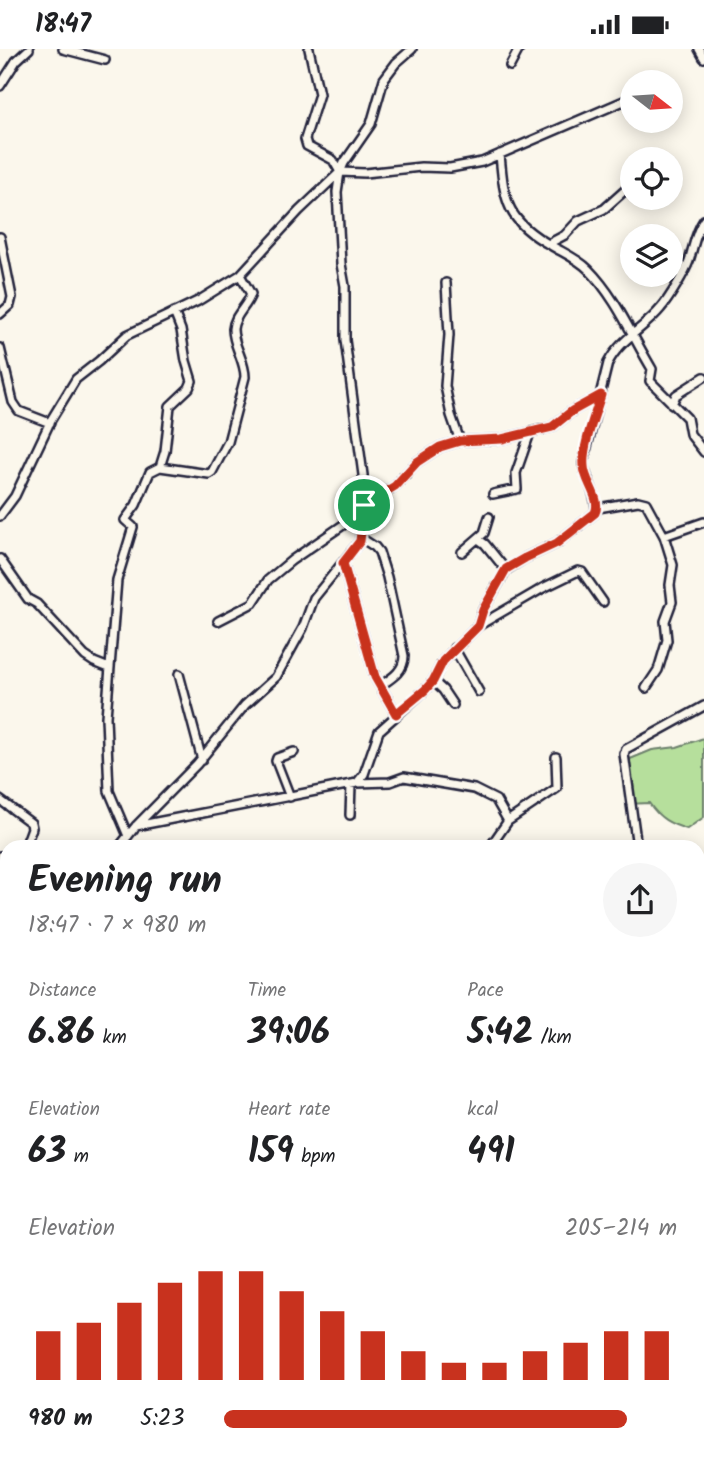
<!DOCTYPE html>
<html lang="en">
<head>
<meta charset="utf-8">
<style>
  body { margin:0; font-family:Kalam,sans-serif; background:#f6f6f6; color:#202124; height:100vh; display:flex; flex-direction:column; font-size:26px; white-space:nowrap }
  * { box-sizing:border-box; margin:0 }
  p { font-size:23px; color:#757577 }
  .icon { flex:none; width:38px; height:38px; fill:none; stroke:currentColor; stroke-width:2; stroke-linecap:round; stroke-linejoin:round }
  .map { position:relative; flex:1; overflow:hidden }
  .side { position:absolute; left:0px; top:791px; width:705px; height:621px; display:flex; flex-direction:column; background:#fff; border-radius:21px 21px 0 0; box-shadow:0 4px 18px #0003 }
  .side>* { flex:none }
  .needle { width:46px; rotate:107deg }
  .controls { position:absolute; left:620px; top:21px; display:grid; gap:14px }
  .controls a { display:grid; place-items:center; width:63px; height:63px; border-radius:50%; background:#fff; box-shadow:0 4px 18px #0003; font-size:35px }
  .pin { position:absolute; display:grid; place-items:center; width:60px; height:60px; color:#fff; margin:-30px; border:4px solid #fff; border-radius:50%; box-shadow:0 2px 7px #0007 }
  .round { display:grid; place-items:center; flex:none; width:74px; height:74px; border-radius:37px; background:#f6f6f6 }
  .overview { display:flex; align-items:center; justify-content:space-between; height:119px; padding:0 28px }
  h1 { font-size:38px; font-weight:600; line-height:52px }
  .figures { display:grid; grid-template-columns:repeat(3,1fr); gap:10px; height:119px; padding:7px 28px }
  .figures div { display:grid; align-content:center }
  .figures b { font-size:35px; font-weight:600 }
  .figures small { font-size:19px; font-weight:400 }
  .figures p { font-size:19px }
  .chart { height:196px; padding:14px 28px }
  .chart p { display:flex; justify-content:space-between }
  .chart svg { width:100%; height:126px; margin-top:7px; stroke:#c8321e; stroke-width:6 }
  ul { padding:0 28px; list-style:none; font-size:23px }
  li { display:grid; grid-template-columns:112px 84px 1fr; align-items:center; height:52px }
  li i { height:18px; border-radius:9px; background:#c8321e }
  .status { display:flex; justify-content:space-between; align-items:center; height:49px; padding:0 35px; background:#fff; direction:ltr }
  .status svg { height:19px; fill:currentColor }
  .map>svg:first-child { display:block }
  .green { fill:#b6df9c; stroke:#6c806c; stroke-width:2 }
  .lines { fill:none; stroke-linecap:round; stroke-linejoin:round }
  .minor-casing { stroke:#22223b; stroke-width:12 }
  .minor { stroke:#fbf7ec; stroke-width:7 }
  .route-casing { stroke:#fff; stroke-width:14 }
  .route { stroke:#c8321e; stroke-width:9 }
</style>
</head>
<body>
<div class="status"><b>18:47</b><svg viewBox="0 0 49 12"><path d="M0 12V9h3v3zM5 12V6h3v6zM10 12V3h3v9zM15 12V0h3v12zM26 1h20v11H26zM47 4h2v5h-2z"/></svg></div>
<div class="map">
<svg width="704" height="1412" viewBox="0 0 704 1412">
  <rect width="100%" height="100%" fill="#fbf7ec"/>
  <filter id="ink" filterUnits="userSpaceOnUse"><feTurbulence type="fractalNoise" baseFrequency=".0143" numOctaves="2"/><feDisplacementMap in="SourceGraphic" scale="14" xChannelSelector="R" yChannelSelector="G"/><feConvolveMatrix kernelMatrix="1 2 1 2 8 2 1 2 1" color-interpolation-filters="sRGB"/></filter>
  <g filter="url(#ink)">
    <path class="green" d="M704 689V768L687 780C670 775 660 770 649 754L627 755 623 713 652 701 677 698Z"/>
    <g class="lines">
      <g class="minor-casing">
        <path id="minor" d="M63 0 105 11
          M309 0 319 45 305 90 307 97 333 111 340 123
          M699 0 704 9
          M510 17 519 0
          M0 37 16 12 29 0
          M500 105C504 153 507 173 552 197 564 204 578 210 588 220 616 248 632 287 652 320L650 332 687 369 690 385 704 403
          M0 188 12 248 10 256 0 265
          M548 195 565 186 578 172 604 160 632 135
          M446 234 449 286 445 337 451 366 460 392
          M0 299 13 353 19 362 50 374
          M672 355 676 346 704 328
          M160 418 209 425 212 423 228 393 245 328C245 311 233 297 233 280 234 266 247 258 251 245L240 226
          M493 445 517 440 516 424 530 384
          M364 456 395 437 417 413 440 398 460 392 502 390 552 378 572 362 601 346
          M598 459 638 452 646 454 664 487 673 516 670 536 672 553 665 572 667 591 658 621 646 639
          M0 467 15 447 51 371 76 330 99 312 127 286 198 252 240 226 299 162 340 123 365 124 421 118 450 119 482 113 626 51
          M664 487 704 473
          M361 489 375 498 379 503 387 528 404 607C404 622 392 629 380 637
          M478 490 485 495 506 521
          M462 503 484 484 489 468
          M0 510 28 550 37 555 85 607 94 613 109 619
          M343 514 375 628 396 665
          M218 572 253 554 268 531 292 511 362 463
          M478 577 543 539 578 522 582 523 603 553
          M454 599 479 643
          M179 625 202 711
          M433 632 443 641 453 656
          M357 734 390 733 404 728 474 740 496 751 508 772
          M290 748 276 712 277 709 294 703
          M0 751 31 774 32 779 25 798
          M350 766 351 736
          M136 777 357 734 364 725 379 682 425 641 433 632 443 612 478 577 483 561 506 521 525 509 557 494 595 464C600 452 585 428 583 414L608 314C620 290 645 279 661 259 669 250 685 223 689 212 694 197 695 184 704 171
          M128 787 109 742 106 668 117 531 133 478 125 471 136 456 150 423 160 418 165 402 170 357 189 339 192 332 186 312 181 281 174 263
          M119 798 136 777 197 715 245 656 276 628 303 579 314 549 360 492 364 456 363 426 345 291V237L341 215 337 143 340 123 344 114 371 75 384 30 396 14 412 0
          M490 798 508 772 557 739 556 708
          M637 798 624 705 626 700 704 657
          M0 807 7 808
          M0 938 7 930
          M698 969 704 977
          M698 1080 704 1084
          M0 1128 7 1102
          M698 1253 704 1252
          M57 1412 60 1405
          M174 1412 176 1405
          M208 1412 211 1405
          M440 1412 442 1405"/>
      </g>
      <use href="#minor" class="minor"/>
    </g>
  </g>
  <g class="lines" filter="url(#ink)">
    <g class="route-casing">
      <path id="route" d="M601 346C595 366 582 397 584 417 584 432 602 450 595 464L557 494 525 509 506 520 483 561 478 577 443 612 433 632 425 641 396 665 375 628 343 514 360 492 364 456 395 437 417 413 440 398 460 392 502 390 552 378 572 362Z"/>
    </g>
    <use href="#route" class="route"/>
  </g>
</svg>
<div class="controls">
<a><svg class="needle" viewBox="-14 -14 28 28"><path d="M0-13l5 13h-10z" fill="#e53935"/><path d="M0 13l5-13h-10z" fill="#757577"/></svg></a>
<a><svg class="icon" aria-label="locate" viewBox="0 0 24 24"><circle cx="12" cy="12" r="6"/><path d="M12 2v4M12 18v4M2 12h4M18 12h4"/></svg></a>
<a><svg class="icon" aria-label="layers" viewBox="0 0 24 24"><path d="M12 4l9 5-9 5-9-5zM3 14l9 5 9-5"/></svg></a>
</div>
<div class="pin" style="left:364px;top:456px;background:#1e9e55"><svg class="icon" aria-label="arrive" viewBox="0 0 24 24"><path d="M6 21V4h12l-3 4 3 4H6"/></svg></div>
<section class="side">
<div class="overview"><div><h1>Evening run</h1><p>18:47 · 7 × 980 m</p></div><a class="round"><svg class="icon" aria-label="share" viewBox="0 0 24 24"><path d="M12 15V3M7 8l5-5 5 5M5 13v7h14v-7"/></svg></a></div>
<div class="figures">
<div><p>Distance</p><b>6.86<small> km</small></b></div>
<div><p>Time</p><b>39:06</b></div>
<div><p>Pace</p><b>5:42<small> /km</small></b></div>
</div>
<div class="figures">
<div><p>Elevation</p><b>63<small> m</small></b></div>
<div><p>Heart rate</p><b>159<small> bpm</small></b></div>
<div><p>kcal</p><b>491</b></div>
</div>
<div class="chart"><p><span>Elevation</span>205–214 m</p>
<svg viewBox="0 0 160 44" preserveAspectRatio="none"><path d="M5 44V27M15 44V24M25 44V17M35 44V10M45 44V6M55 44V6M65 44V13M75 44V20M85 44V27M95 44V34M105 44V38M115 44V38M125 44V34M135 44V31M145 44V27M155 44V27"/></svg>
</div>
<ul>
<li><b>980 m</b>5:23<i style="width:89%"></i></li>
</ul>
</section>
</div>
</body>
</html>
